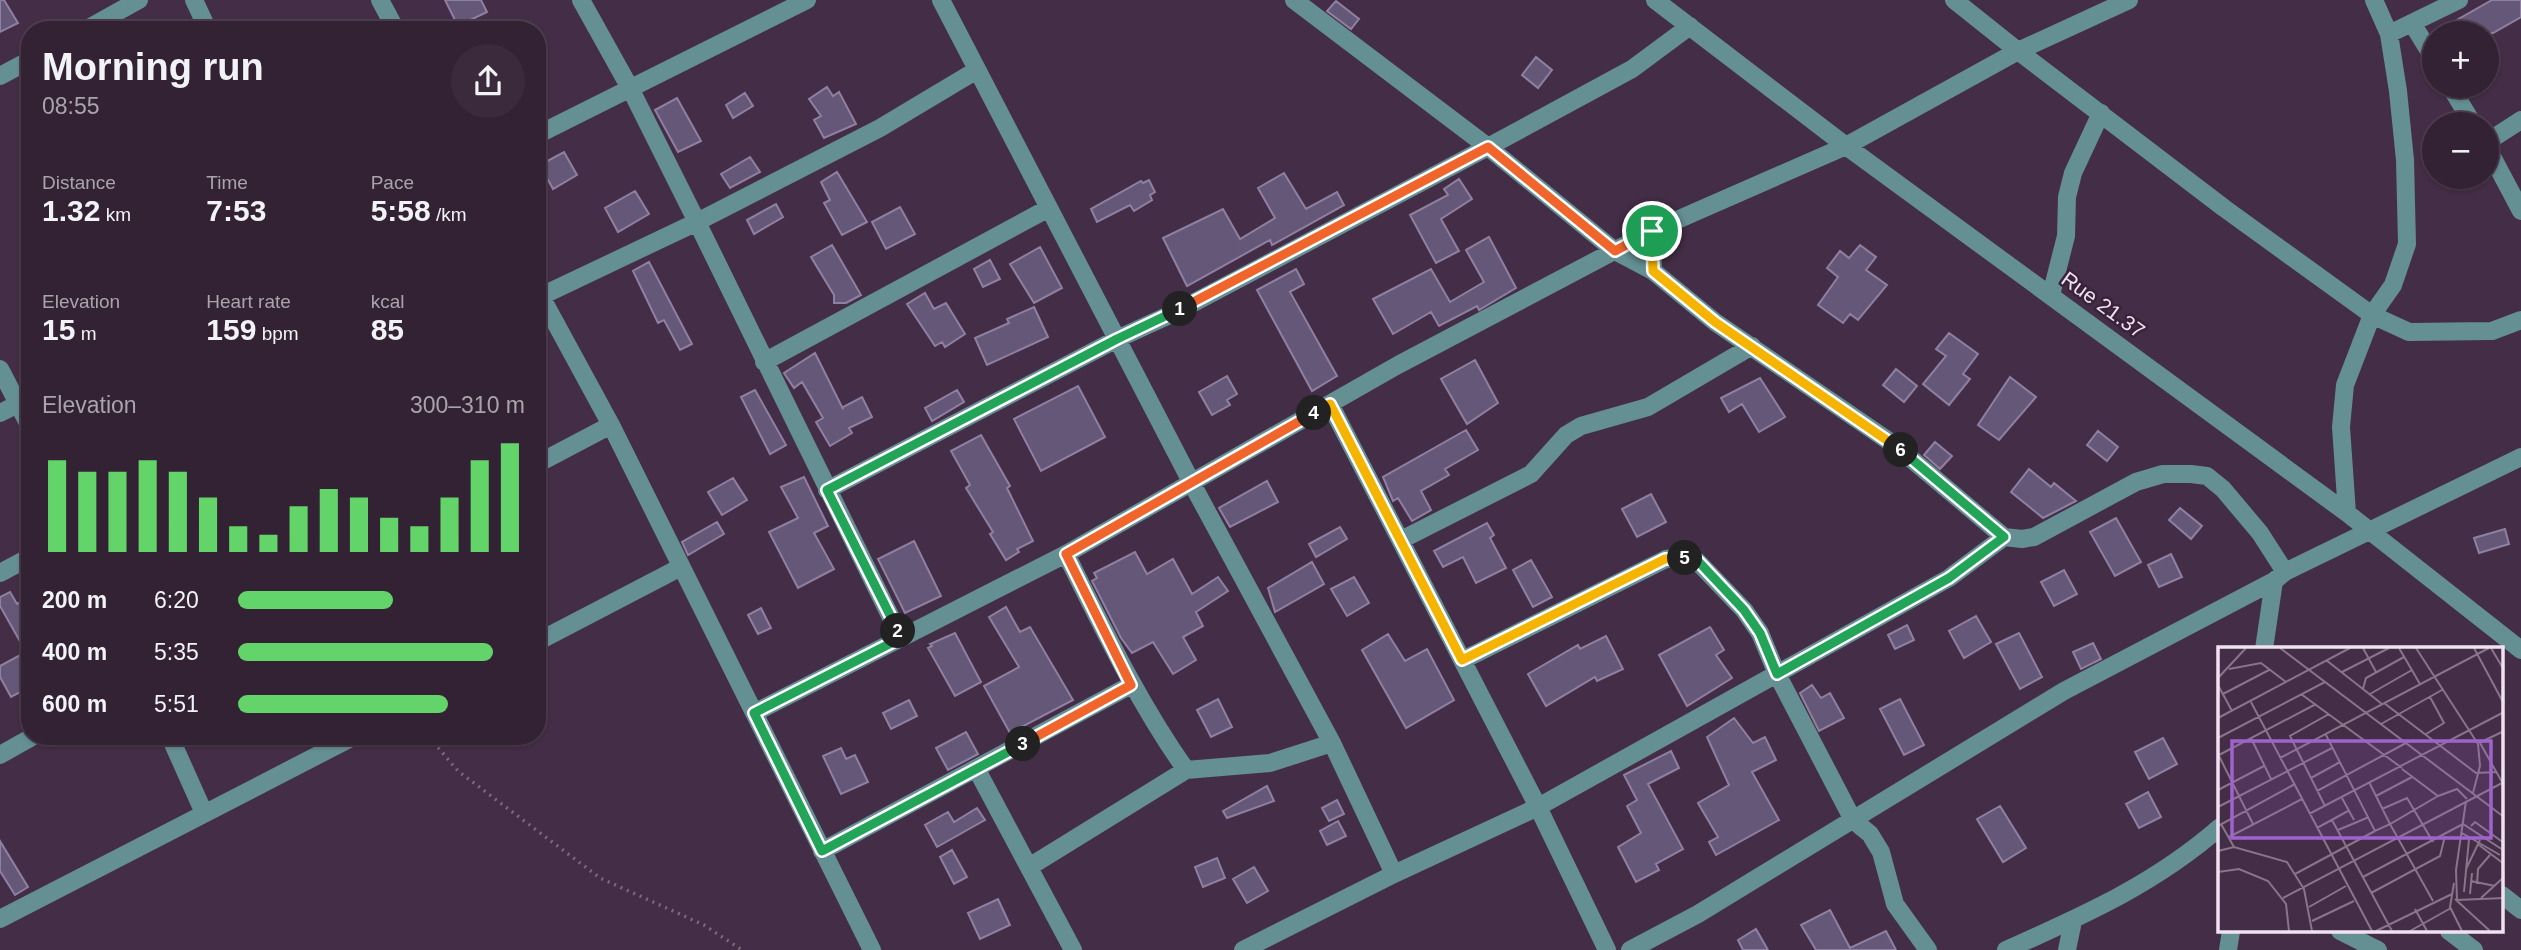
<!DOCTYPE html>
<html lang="en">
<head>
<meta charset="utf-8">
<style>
  body { margin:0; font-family:Arial,sans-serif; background:#3b2a3c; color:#f1f3f6; height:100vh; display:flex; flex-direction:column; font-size:26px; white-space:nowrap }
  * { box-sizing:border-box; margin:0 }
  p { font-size:23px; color:#a9a4ac }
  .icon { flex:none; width:38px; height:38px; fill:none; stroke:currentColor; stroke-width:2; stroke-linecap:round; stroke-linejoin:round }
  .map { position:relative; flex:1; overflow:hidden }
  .drawer { position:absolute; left:21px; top:21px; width:525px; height:724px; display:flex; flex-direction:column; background:#332234; border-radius:28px; box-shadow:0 2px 5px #0004,0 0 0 2px #4e3f4f }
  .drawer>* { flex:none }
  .controls { position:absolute; left:2422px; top:21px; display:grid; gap:14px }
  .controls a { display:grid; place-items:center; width:77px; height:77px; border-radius:50%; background:#332234; box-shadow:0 2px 5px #0004,0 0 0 2px #4e3f4f; font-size:35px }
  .pin { position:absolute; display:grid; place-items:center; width:60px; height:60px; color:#fff; margin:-30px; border:4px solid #fff; border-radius:50%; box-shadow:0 2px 7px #0007 }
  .km { position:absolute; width:35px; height:35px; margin:-18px; border-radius:50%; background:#222; color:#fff; font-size:19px; line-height:35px; text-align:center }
  .round { display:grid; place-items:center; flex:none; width:74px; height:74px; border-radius:37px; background:#3b2a3c }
  .head { display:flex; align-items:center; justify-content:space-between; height:119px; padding:0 21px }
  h1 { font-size:38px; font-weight:700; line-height:52px }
  .stats { display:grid; grid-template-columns:repeat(3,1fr); gap:10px; height:119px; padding:7px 21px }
  .stats div { display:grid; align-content:center }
  .stats b { font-size:30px; font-weight:700 }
  .stats small { font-size:19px; font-weight:400 }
  .stats p { font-size:19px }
  .chart { height:196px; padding:14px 21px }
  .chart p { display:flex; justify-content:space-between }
  .chart svg { width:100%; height:126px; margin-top:7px; stroke:#63d469; stroke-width:6 }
  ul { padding:0 21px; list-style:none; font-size:23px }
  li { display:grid; grid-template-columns:112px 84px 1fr; align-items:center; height:52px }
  li i { height:18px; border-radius:9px; background:#63d469 }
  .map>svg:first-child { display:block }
  .building { fill:#655777; stroke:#8f80a2; stroke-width:2 }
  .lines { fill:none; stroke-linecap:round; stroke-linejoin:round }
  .path { stroke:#7d697f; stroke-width:3.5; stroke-dasharray:2 5; stroke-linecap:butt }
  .minor { stroke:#648f93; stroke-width:18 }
  .split-1-casing { stroke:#fff; stroke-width:14 }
  .split-2-casing { stroke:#fff; stroke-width:14 }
  .split-3-casing { stroke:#fff; stroke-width:14 }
  .split-4-casing { stroke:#fff; stroke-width:14 }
  .split-5-casing { stroke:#fff; stroke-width:14 }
  .split-6-casing { stroke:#fff; stroke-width:14 }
  .split-7-casing { stroke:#fff; stroke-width:14 }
  .split-1 { stroke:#f0652b; stroke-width:9 }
  .split-2 { stroke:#22a559; stroke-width:9 }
  .split-3 { stroke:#22a559; stroke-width:9 }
  .split-4 { stroke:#f0652b; stroke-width:9 }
  .split-5 { stroke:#f5b400; stroke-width:9 }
  .split-6 { stroke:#22a559; stroke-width:9 }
  .split-7 { stroke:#f5b400; stroke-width:9 }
  .labels { text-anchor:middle; stroke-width:5; stroke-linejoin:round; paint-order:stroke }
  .street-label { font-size:21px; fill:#f1e2f1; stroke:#39233b }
  .inset-road { fill:none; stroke:#89758a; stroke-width:2 }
  .view { fill:#9e63ce; fill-opacity:0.15; stroke:#9e63ce; stroke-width:3.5 }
  .inset-edge { fill:none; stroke:#f1e2f1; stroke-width:3.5 }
</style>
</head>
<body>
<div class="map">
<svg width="2521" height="950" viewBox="0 0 2521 950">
  <rect width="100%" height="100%" fill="#442d46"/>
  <path class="building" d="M0 0H4L18 23 0 32Z
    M445 0H481L487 12 458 26Z
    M2492 0H2521V17L2493 33H2434Z
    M1336 1 1359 19 1351 29 1327 11Z
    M1536 57 1552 70 1538 88 1522 75Z
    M827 87 833 96 839 92 856 124 824 138 814 120 821 116 809 99Z
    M745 93 753 106 733 118 726 105Z
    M677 98 701 141 678 152 655 110Z
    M564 152 577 175 553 189 540 165Z
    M750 157 760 172 730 188 721 174Z
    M837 172 867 222 842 235 824 203 830 200 821 182Z
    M1284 173 1306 209 1337 192 1344 205 1272 245 1270 240 1187 286 1163 238 1223 209 1240 239 1275 218 1258 188Z
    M1459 179 1472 199 1441 219 1459 251 1436 263 1410 215 1448 195 1444 189Z
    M1149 180 1155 192 1150 195 1152 200 1134 211 1130 205 1097 222 1091 209 1141 181 1143 183Z
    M635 191 649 214 618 232 605 208Z
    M776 204 783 217 754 234 747 220Z
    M900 207 915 234 886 249 872 222Z
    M1489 237 1516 288 1479 310 1477 306 1439 326 1431 312 1393 334 1373 299 1431 269 1450 302 1484 282 1466 250Z
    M832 245 861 295 846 303H834V295L811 257Z
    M1860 245 1876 257 1866 270 1887 285 1858 320 1850 314 1843 323 1818 305 1838 277 1827 268 1840 251 1849 258Z
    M1040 247 1062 288 1034 303 1010 264Z
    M990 260 1000 279 983 287 974 269Z
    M649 262 692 344 680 350 664 320 658 323 633 271Z
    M1296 269 1304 284 1290 292 1337 376 1312 391 1257 290Z
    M925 293 934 309 946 303 965 334 945 347 942 342 935 346 907 304Z
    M1034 307 1048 337 987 365 975 338 1009 323 1007 319Z
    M1949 333 1978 354 1963 374 1970 379 1949 405 1923 384 1946 356 1936 349Z
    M815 353 843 409V407L862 397 872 417 849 428 852 433 830 446 816 422 823 418 802 382 794 388 784 373Z
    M1475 360 1498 403 1467 424 1441 379Z
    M1896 369 1917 386 1904 402 1883 385Z
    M1227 376 1237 394 1227 400 1230 405 1212 415 1199 392Z
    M2010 377 2036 397 1999 440 1978 425Z
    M1760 378 1785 417 1759 432 1742 404 1729 412 1721 398Z
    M1078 386 1105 437 1041 471 1014 419Z
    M755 390 786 445 770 454 741 397Z
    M957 390 964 402 932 421 925 408Z
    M1466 430 1478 450 1445 469 1449 475 1421 491 1431 510 1412 521 1398 498 1393 501 1383 477Z
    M2098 431 2118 447 2107 461 2087 445Z
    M981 435 1010 486 1007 488 1033 541 1017 549 1019 552 1006 560 990 534 993 532 966 488 970 485 951 451Z
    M1935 442 1952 456 1940 469 1924 455Z
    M2029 469 2051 487 2054 483 2076 501 2043 518 2011 492Z
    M804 477 828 526 814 533 834 569 798 588 769 532 798 518 781 487Z
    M733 478 747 500 722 515 708 492Z
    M1267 481 1278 502 1230 527 1219 508Z
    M1651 494 1666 522 1637 537 1622 509Z
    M2180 508 2202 526 2191 539 2169 520Z
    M2116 518 2141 562 2115 576 2090 532Z
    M717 522 724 534 688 555 682 542Z
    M1487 523 1494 535 1490 538 1506 568 1476 583 1463 557 1443 567 1434 551Z
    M1340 527 1347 539 1316 557 1309 544Z
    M2505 529 2509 544 2479 553 2474 538Z
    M914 541 941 596 905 613 878 559Z
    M1135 552 1147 574 1173 559 1192 594 1218 577 1228 591 1196 612 1203 626 1183 637 1196 660 1173 674 1153 642 1132 653 1121 638 1092 581 1097 578 1094 573Z
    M2171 554 2182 577 2159 587 2148 565Z
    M1531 560 1552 597 1533 607 1513 570Z
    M1312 562 1324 584 1275 612 1268 588Z
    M2064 570 2077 594 2054 606 2041 582Z
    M1354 577 1369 603 1347 616 1331 589Z
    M10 592 17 604 30 597V659L0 606V597Z
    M1006 607 1020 632 1030 627 1073 700 1010 733 984 686 1019 667 989 617Z
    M761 608 771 628 758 634 748 615Z
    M1976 616 1991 642 1964 658 1949 631Z
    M1907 625 1914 640 1895 649 1888 635Z
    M1710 627 1724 650 1716 655 1732 678 1687 706 1659 655Z
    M955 633 981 682 955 696 928 648 932 646 930 644Z
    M2019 633 2042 677 2020 689 1996 644Z
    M1388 634 1405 661 1427 649 1454 700 1406 728 1362 650Z
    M1606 636 1623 669 1597 681 1595 677 1546 706 1528 674 1578 645 1580 649Z
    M2093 643 2101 659 2081 669 2073 652Z
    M22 654 30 669V687L11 697 0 677V666Z
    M1812 685 1821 698 1830 693 1844 718 1819 731 1800 693Z
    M1218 699 1232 727 1211 737 1197 710Z
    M1900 699 1924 745 1904 755 1880 709Z
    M909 700 917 716 891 729 883 713Z
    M1734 718 1753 743 1765 737 1776 760 1752 772 1779 820 1716 855 1709 842 1718 837 1698 803 1729 785 1707 737Z
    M966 732 978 754 948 770 936 748Z
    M2163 738 2177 764 2149 779 2135 752Z
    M841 748 846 759 855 755 868 782 841 794 823 756Z
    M1671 751 1679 768 1648 784 1683 849 1656 864 1659 870 1636 882 1618 847 1641 833 1627 806 1637 800 1624 775Z
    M1267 786 1274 801 1227 818 1223 811Z
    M2148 792 2161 817 2139 828 2126 804Z
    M1337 800 1344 814 1329 821 1322 808Z
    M2000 806 2026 848 2003 862 1977 819Z
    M977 808 985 820 937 847 925 825 948 812 954 822Z
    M1338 821 1346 836 1327 845 1320 831Z
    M0 841 28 887 15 895 0 871Z
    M952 850 967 877 954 884 940 857Z
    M1217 858 1225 878 1203 887 1195 867Z
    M1254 867 1268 891 1247 903 1233 879Z
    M998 899 1010 925 980 939 968 913Z
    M1830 910 1850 948 1886 931 1896 950H1816L1801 925Z
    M1756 929 1768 950H1743L1738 940Z"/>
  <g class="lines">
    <path class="path" d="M429 737 458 771 600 878 704 925 742 950"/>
    <path class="minor" d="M194 0 208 30
      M380 0 396 30
      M581 0 630 88 697 222 901 638
      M941 0 1197 493 1332 743 1394 874 1538 807 1607 950
      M1294 0 1488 147 1615 251 1653 271
      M1655 0 1846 146 2347 513 2521 650
      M1954 0 2018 51 2224 208 2372 315 2409 332 2492 331 2521 320
      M2412 23 2434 59
      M85 30 139 0
      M2389 34 2459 0
      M0 76 30 60
      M2450 86 2473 124
      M537 135 807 0
      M2487 142 2521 120
      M2487 147 2521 211
      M1652 231 1653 271 1715 322 1896 446 2004 537 2022 539 2034 537 2136 482 2163 474H2191L2207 476 2223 489 2260 533 2285 572
      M537 289 611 425 872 950
      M2051 295 2066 236 2067 197 2073 173 2101 113
      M537 298 697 222 880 128 977 70
      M764 362 1049 208
      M0 369 30 427
      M1330 404 1538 807 1949 578 2004 537
      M0 413 30 398
      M537 464 611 425
      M827 490 1117 339 1178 311 1488 147 1632 69 1690 26
      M2347 513 2341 427 2345 385 2372 315 2393 285 2407 244 2405 160 2398 91 2389 34 2374 0
      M1401 540 1531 474 1566 435 1581 426 1648 407 1752 346
      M1066 554C1103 628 1138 702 1186 770
      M0 573 30 557
      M537 642 681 567
      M2264 649 2274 581
      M1463 660 1666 559 1682 557 1697 561 1744 610 1760 633 1777 674 1853 820 1870 834 1881 852 1895 904 1928 950
      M754 713 1066 554 1398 365 1652 231 1846 146 2018 51 2129 0
      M170 737 204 813
      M0 755 32 737
      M977 770 1073 950
      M822 851 1131 685
      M1029 867 1186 770 1270 763 1332 743
      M2502 895 2521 910
      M0 919 353 737
      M2340 931 2378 950
      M2449 931 2474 950
      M1243 950 1394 874
      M1630 950 1698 914 2064 691 2274 581 2285 572 2521 457
      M2006 950C2084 915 2155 884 2220 827
      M2067 950 2073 921
      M2228 950 2231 931"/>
  </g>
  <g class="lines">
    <g class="split-1-casing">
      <path id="split-1" d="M1180 309 1488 147 1615 251 1652 231"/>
    </g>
    <g class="split-2-casing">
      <path id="split-2" d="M898 631 827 490 1117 339 1180 309"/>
    </g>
    <g class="split-3-casing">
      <path id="split-3" d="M898 631 901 638 754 713 822 851 1023 744"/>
    </g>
    <g class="split-4-casing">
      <path id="split-4" d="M1023 744 1131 685 1066 554 1314 413"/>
    </g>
    <g class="split-5-casing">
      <path id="split-5" d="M1314 413 1330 404 1462 660 1665 559 1685 558"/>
    </g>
    <g class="split-6-casing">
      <path id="split-6" d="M1685 558 1698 561 1744 610 1760 633 1777 674 1949 578 2004 537 1901 450"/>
    </g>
    <g class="split-7-casing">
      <path id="split-7" d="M1652 231 1653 271 1715 322 1901 450"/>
    </g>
    <use href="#split-1" class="split-1"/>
    <use href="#split-2" class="split-2"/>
    <use href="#split-3" class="split-3"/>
    <use href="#split-4" class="split-4"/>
    <use href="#split-5" class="split-5"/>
    <use href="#split-6" class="split-6"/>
    <use href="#split-7" class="split-7"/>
  </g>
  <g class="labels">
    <g class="street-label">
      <text transform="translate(2103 305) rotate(36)" y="7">Rue 21.37</text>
    </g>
  </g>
  <g transform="translate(2218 647)">
    <rect width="285" height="285" fill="#442d46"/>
    <path class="inset-road" d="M62 1 286 170M145 1 158 25M181 1 202 37M198 1 260 97 262 119 255 146M256 1 286 57M273 1 286 23M108 13 164 57M11 22 43 16 68 35M124 25 171 1M0 31 28 1M0 38 14 64M145 42 148 31 186 10M5 47 51 23M83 47 184 121M152 47 194 23M33 55 154 284M166 56 258 126 279 125M0 71 132 1M163 77 224 43M208 87 226 76 212 50M108 88 157 184 172 177 215 254M0 91 107 35M33 91 53 132M261 96 286 84M262 96 284 135M0 107 35 177M1 108 98 57M62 111 271 1M184 122 220 149 239 142 249 152M93 131 122 115M151 135 172 177 220 149M0 143 46 119M99 144 188 96M158 149 194 130M124 151 136 173M107 159 72 89 111 67M0 160 114 101M164 162 189 151 215 195M91 167 286 65M114 173 174 284M3 177 16 200M0 179 77 137M253 179 257 175 286 196M99 181 130 164M120 183 151 170M244 186 282 208M11 190 84 152M261 198 286 217M0 204 16 200 69 215 86 242 94 284M248 222 262 193M0 225 21 222 50 234 68 257 71 284M77 227 157 184M145 230 245 177 285 203M253 234 277 239M236 236 232 260 244 284M259 237 260 222 272 208M246 245 251 192M153 246 222 209 227 189M252 247 254 226M65 251 286 135M263 251 286 230M237 252 272 284M239 253 238 223 248 154M239 253 286 251M91 260 128 239M197 262 209 284M94 274 136 254M158 284 234 247M192 284 233 261"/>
    <path class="view" d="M14 94H273V191H14Z"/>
    <rect width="285" height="285" class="inset-edge"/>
  </g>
</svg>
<div class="controls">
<a>+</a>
<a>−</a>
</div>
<div class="pin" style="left:1652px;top:231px;background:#1e9e55"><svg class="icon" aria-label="arrive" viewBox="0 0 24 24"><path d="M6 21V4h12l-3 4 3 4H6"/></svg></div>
<b class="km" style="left:1180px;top:309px">1</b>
<b class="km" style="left:898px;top:631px">2</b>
<b class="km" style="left:1023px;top:744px">3</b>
<b class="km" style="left:1314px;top:413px">4</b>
<b class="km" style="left:1685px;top:558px">5</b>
<b class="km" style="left:1901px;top:450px">6</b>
<section class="drawer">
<div class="head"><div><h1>Morning run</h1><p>08:55</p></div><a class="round"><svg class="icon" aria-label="share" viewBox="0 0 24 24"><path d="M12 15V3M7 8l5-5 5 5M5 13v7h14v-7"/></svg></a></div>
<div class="stats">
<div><p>Distance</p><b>1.32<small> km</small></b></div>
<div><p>Time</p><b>7:53</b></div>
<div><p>Pace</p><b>5:58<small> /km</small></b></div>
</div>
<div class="stats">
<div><p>Elevation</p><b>15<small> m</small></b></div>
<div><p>Heart rate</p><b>159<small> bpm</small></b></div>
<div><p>kcal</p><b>85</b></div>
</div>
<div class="chart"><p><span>Elevation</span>300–310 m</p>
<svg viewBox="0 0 160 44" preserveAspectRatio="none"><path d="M5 44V12M15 44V16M25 44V16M35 44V12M45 44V16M55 44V25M65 44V35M75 44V38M85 44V28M95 44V22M105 44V25M115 44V32M125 44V35M135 44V25M145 44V12M155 44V6"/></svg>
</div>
<ul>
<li><b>200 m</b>6:20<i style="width:54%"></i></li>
<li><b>400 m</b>5:35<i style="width:89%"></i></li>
<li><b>600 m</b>5:51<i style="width:73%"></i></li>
</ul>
</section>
</div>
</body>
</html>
